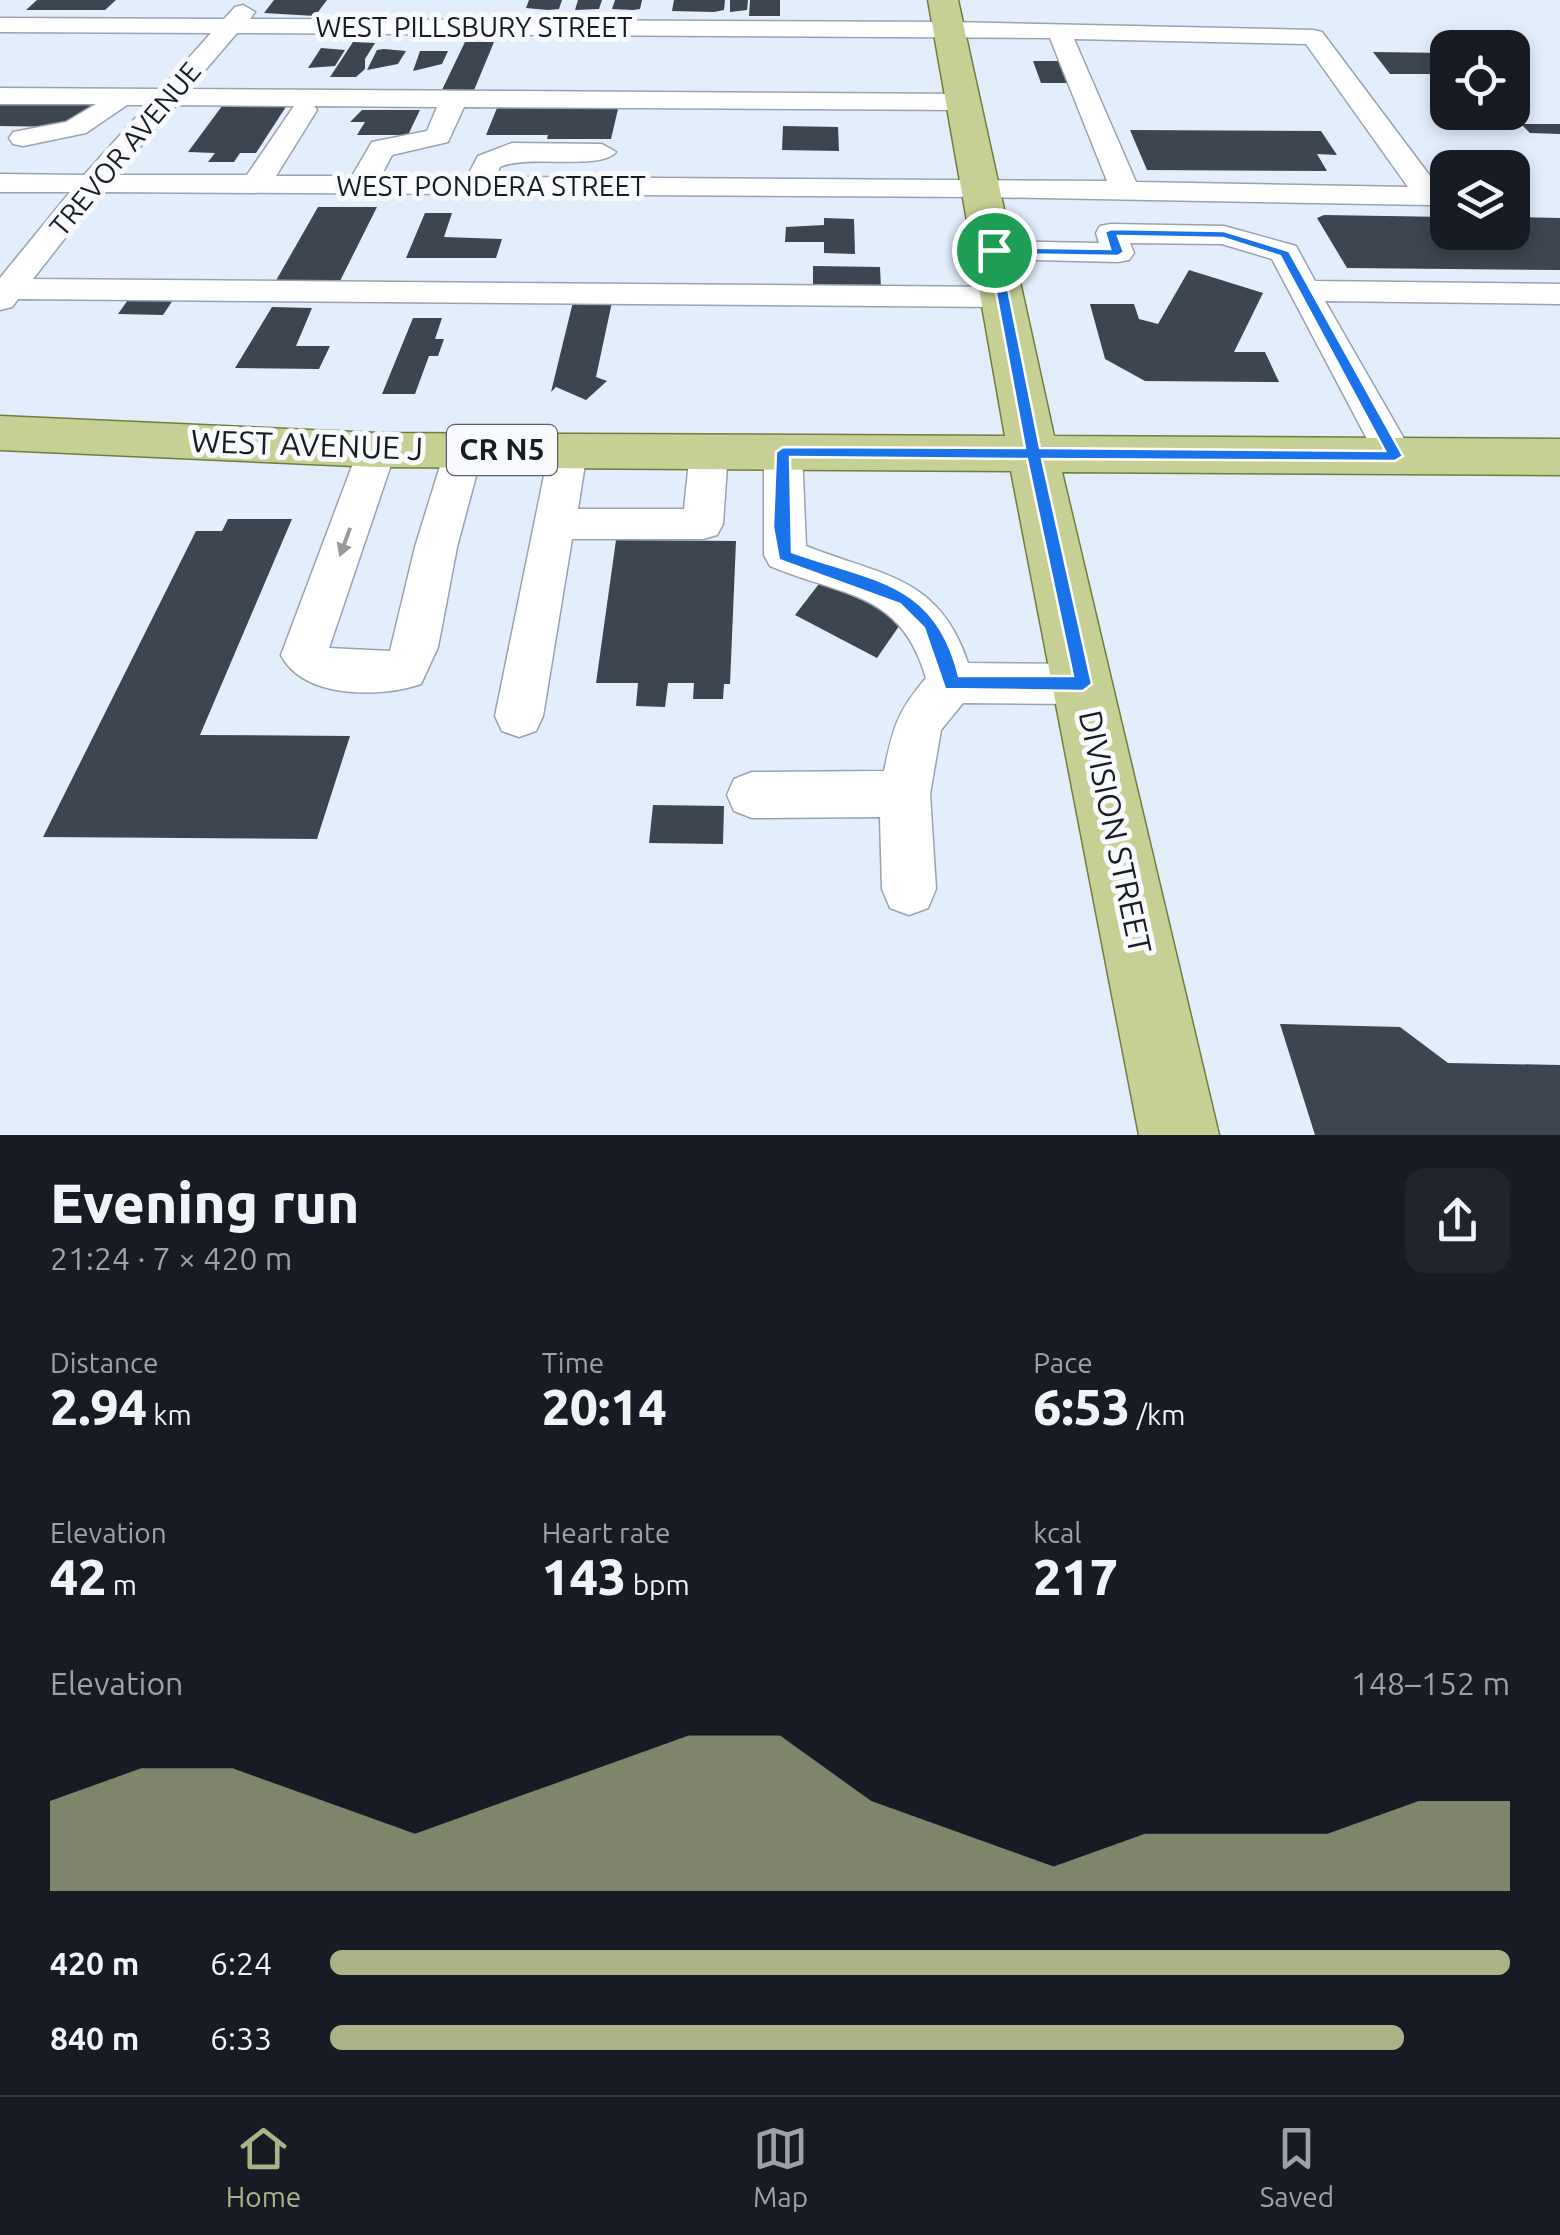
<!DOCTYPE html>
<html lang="en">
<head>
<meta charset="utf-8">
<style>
  body { margin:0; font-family:Ubuntu,sans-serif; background:#20242c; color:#f1f3f6; height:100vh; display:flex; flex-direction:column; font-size:38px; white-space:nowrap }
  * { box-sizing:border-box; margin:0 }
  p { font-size:32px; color:#9ea1a6 }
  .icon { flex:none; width:55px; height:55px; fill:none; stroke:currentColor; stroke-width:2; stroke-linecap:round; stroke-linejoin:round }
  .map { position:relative; height:1135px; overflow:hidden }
  .drawer { display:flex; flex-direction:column; background:#171b24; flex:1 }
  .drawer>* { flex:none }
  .tools { position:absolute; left:1430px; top:30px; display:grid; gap:20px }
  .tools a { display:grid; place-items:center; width:100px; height:100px; border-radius:20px; background:#171b24; box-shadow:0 5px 15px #0003; font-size:50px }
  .pin { position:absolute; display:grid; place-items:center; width:85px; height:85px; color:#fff; margin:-42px; border:5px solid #fff; border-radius:50%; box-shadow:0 2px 10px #0007 }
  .round { display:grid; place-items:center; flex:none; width:105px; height:105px; border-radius:20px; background:#20242c }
  .overview { display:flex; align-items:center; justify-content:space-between; height:170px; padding:0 50px }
  h1 { font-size:55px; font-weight:800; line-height:75px }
  .metrics { display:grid; grid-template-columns:repeat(3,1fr); gap:15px; height:170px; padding:10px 50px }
  .metrics div { display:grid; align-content:center }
  .metrics b { font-size:50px; font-weight:800 }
  .metrics small { font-size:28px; font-weight:400 }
  .metrics p { font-size:28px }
  .chart { height:280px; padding:20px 50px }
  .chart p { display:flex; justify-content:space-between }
  .chart svg { width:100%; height:180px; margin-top:10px; fill:#abb288; opacity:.7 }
  ul { padding:0 50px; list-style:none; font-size:32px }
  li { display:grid; grid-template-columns:160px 120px 1fr; align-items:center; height:75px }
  li i { height:25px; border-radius:12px; background:#abb288 }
  .dock { display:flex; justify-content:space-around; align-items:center; height:140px; border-top:2px solid #363941; background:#171b24; font-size:28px; color:#9ea1a6 }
  .dock a { display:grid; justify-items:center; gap:5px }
  .dock .on { color:#abb288 }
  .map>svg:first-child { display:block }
  .building { fill:#3c4550 }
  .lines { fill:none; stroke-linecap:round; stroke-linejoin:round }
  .minor-casing { stroke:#99a2af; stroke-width:3 }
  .major-casing { stroke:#717c3d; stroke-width:3 }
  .minor { fill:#fff; fill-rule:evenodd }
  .major { fill:#c6d094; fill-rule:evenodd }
  .oneway { fill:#98999b }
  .route { fill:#1a73e8; stroke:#fff; stroke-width:2.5; fill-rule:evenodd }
  .labels { text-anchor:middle; stroke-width:10; stroke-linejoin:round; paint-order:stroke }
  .far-street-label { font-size:28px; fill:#191c21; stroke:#f8fafd }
  .shield { fill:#f8fafd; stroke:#5c5f63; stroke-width:2.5 }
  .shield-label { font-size:30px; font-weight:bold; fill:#191c21 }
  .street-label { font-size:32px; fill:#191c21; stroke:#f8fafd }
</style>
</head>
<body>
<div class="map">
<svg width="1560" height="1135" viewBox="0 0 1560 1135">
  <rect width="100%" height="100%" fill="#e3eefc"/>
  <path class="building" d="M37 0H116L105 10H26Z
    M274 0H327L315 16 264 13Z
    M529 0H562L559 9 548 10 526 8Z
    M578 0H602L599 9 575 10Z
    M615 0H642L640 9 633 10 612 9Z
    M674 0H725L724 10 714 12 672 11Z
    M730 0H748L747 10 730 12Z
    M750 0H780V16H749Z
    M353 42 375 43 365 59V69L356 77H330Z
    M465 42H494L472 95 440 94Z
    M321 48 345 50 335 66 308 68Z
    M384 49 406 51 398 64 367 70 377 50Z
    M420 51H448L442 64 413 71Z
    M1373 52 1448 53V74H1390Z
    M1033 61H1069L1077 83H1041Z
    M0 100 102 101 69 127 0 126Z
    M225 102H289L256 153H240L234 162H208L215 153 188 152Z
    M497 108 618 109 611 139H547L548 135H486Z
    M362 110H420L408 135H357L365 122H350Z
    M1521 124H1560V134L1530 133Z
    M783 126 838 127 839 151 782 150Z
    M1130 130 1321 131 1337 155 1317 154 1327 171 1147 170Z
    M318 207H377L338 285 274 284Z
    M425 213H452L444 237 502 239 496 258H406Z
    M1324 215 1448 217V232H1512V217L1560 218V270L1347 268 1317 218Z
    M824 218 854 219 855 254 824 253V242H785L786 227 824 225Z
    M813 266 880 267 881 288H813Z
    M1189 270 1263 293 1234 352H1265L1279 382 1145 381 1105 359 1090 304H1134L1139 319 1158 324Z
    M130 297H175L163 315 118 314Z
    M573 302H612L596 377 607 381 586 400 556 387 551 392Z
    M272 307 312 308 296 346H330L319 369 235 368Z
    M413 318H442L435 339H444L438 356H429L415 394H382Z
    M228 519H292L200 735 350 736 317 839 43 837 196 531H222Z
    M616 540 736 541 730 684H724L723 699H693L694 683H668L665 707 636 706 638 683H596Z
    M825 576 906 616 877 658 795 615Z
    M653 805 724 806 723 844 649 843Z
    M1280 1024 1400 1027 1448 1063 1560 1065V1135H1315Z"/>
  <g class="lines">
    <g class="minor-casing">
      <path id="minor" d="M243 5 255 12 250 19 949 22 1313 30 1322 32 1445 196 1440 202 1430 205 982 197 101 192 33 279 1002 287 1014 290 1019 297 1014 304 1002 307 18 299 12 307 0 310V278L70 192H0V174L84 175 147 105H127L86 133 23 146 13 144 9 138 13 132 66 122 96 104H0V88L161 89 211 33 0 32V18L224 19 235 7ZM237 33 1050 38 1107 181 496 177 500 167C528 154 601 171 616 152L602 144 512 143 478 156 467 177 381 176 392 155 448 142 464 107 964 110 977 102 964 94 189 89ZM1074 39 1306 44 1408 187 1136 182ZM176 105 294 106 247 175H116ZM314 106 437 107 427 131 372 142 352 176H276L317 110Z
        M1111 224 1224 226 1296 246 1315 281 1560 284V304L1325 301 1414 456 1409 466 1395 470 1381 466 1376 456 1272 259 1222 244 1130 243 1134 253 1129 260 1118 262 994 259 983 257 978 250 983 243 994 241 1099 243 1096 233 1100 226Z
        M377 436 391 440 396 450 329 648 390 651 415 547 445 450 450 440 464 436 478 440 483 450 457 547 438 647 421 684C381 698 303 699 281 655L358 450 363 440Z
        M568 437 582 441 587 451 578 509H684L690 452 695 442 709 438 723 442 728 452 723 524 717 535 703 539H572L543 716 536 731 519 737 502 731 495 716 549 451 554 441Z
        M783 438 797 442 802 452 806 546C881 576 939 575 968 663L1083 664 1099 670 1106 684 1099 698 1083 704 963 703 941 730 930 794 936 889 928 908 909 915 890 908 882 889 880 817 752 818 734 811 727 795 734 779 752 772 884 771C893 728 897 712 926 678 901 591 844 597 770 566L764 555V452L769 442Z"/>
    </g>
    <g class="major-casing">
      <path id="major" d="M928 0H958L1054 436 1560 439V475L1062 472 1219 1135H1139L1011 471 377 467 0 450V416L377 433 1005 436Z"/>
    </g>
    <use href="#minor" class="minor"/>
    <use href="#major" class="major"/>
  </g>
  <defs><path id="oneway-solid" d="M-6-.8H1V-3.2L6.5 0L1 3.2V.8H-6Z" transform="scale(2.5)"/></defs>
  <use class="oneway" href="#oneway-solid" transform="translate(345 542) rotate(110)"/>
  <path class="route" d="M1111 229 1224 231 1289 251 1403 456 1395 461 1042 459 1092 684 1083 691 945 689 924 628 900 604 779 560 773 527 776 452 783 447 1025 448 988 250 994 247 1110 249 1105 232ZM1118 236 1223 238 1280 256 1385 451 1040 448 1001 254 1118 256 1124 252ZM790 457 1027 459 1073 676H959C936 581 873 581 792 552Z"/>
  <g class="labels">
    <g class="far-street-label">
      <text x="474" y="37">WEST PILLSBURY STREET</text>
      <text transform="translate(125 149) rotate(-50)" y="10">TREVOR AVENUE</text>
      <text x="491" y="196">WEST PONDERA STREET</text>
    </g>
    <rect class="shield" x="447" y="425" width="110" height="50" rx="8"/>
    <g class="shield-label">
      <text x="502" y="460">CR N5</text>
    </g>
    <g class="street-label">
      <text transform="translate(307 445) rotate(2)" y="11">WEST AVENUE J</text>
      <text transform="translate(1115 832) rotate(78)" y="11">DIVISION STREET</text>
    </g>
  </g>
</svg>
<div class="tools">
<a><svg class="icon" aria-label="locate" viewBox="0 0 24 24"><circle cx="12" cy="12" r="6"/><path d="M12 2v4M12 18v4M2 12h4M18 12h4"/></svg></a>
<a><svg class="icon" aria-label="layers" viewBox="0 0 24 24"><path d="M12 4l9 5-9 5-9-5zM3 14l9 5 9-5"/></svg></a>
</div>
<div class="pin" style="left:994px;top:250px;background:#1e9e55"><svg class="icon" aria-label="arrive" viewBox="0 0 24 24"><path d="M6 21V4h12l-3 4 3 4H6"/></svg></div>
</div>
<section class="drawer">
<div class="overview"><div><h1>Evening run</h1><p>21:24 · 7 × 420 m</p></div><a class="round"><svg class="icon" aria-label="share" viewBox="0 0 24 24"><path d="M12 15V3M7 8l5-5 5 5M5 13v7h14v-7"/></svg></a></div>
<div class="metrics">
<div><p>Distance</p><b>2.94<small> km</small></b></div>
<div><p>Time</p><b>20:14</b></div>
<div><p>Pace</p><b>6:53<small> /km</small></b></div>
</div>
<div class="metrics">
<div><p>Elevation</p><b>42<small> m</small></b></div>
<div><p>Heart rate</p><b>143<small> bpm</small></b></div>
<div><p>kcal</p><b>217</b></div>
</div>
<div class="chart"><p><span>Elevation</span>148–152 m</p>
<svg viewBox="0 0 160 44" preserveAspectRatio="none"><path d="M0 44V22L10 14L20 14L30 22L40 30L50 22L60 14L70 6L80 6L90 22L100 30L110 38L120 30L130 30L140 30L150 22L160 22V44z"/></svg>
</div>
<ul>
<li><b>420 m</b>6:24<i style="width:100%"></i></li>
<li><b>840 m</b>6:33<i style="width:91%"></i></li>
</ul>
</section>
<nav class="dock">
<a class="on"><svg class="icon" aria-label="home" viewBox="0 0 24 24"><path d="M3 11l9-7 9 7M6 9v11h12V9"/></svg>Home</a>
<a><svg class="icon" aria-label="map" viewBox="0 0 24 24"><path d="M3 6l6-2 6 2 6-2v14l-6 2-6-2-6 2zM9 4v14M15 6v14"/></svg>Map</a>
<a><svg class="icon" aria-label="saved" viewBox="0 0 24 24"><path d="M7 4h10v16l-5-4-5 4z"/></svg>Saved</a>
</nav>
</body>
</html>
